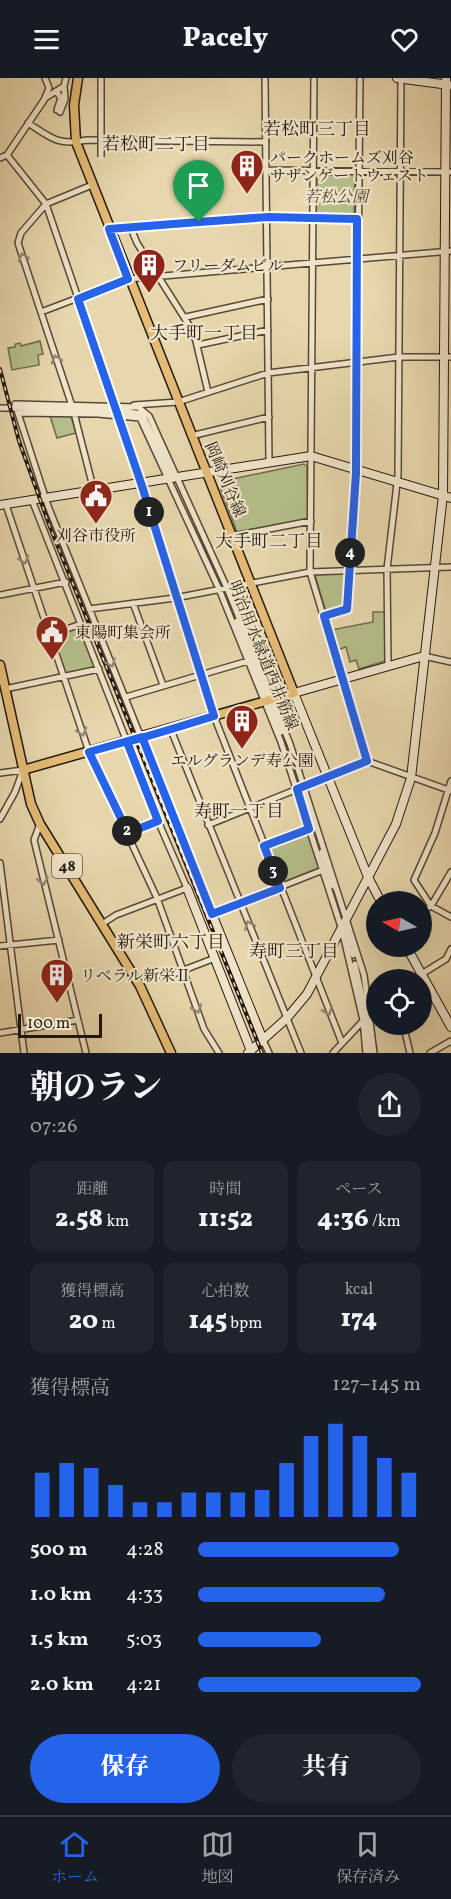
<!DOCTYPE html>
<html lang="ja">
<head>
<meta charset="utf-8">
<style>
  body { margin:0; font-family:Vollkorn,"Noto Serif JP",serif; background:#20242c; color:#f1f3f6; height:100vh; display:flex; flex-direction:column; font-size:22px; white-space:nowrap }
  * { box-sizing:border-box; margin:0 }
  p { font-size:20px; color:#9ea1a6 }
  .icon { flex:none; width:33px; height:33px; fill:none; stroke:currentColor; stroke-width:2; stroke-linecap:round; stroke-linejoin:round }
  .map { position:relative; height:975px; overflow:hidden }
  .side { display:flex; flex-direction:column; background:#171b24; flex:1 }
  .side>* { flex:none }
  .needle { width:39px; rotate:279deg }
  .tools { position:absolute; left:366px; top:813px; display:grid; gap:12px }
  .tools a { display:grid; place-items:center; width:66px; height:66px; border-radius:50%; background:#171b24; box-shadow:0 6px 24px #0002; font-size:30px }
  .scale { position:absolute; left:18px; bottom:15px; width:84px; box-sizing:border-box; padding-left:6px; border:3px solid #25180f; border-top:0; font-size:16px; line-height:21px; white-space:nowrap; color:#25180f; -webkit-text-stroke:4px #f0e5ca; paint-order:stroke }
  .pin { position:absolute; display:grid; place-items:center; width:51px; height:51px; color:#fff; margin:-62px -26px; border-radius:50% 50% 50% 0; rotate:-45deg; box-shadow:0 0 6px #0007 }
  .pin .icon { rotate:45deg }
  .km { position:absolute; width:30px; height:30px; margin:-15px; border-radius:50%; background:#222; color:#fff; font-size:16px; line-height:30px; text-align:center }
  .round { display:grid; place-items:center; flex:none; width:63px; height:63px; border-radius:32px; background:#20242c }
  .headline { display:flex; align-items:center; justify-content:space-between; height:102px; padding:0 30px }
  h1 { font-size:33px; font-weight:800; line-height:45px }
  .metrics { display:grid; grid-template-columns:repeat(3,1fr); gap:9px; height:102px; padding:6px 30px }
  .metrics div { display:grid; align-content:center; border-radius:12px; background:#20242c; text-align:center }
  .metrics b { font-size:26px; font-weight:800 }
  .metrics small { font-size:16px; font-weight:400 }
  .metrics p { font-size:16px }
  .chart { height:168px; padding:12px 30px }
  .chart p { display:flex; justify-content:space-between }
  .chart svg { width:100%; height:108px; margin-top:6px; stroke:#2563eb; stroke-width:6 }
  .primary-button { display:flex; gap:12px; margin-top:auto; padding:12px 30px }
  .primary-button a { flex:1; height:69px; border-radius:36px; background:#2563eb; color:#fff; font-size:24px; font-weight:800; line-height:69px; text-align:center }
  .primary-button a+a { background:#20242c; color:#f1f3f6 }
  ul { padding:0 30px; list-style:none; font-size:20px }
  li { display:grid; grid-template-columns:96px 72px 1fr; align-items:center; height:45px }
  li i { height:15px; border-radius:8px; background:#2563eb }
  header { display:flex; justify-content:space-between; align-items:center; height:78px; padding:0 30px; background:#171b24; font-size:27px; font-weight:800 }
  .menu { display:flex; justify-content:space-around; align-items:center; height:84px; border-top:2px solid #363941; background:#171b24; font-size:16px; color:#9ea1a6 }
  .menu a { display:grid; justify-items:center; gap:3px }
  .menu .active { color:#2563eb }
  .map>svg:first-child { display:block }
  .green { fill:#b5be8a; stroke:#6d6b4c; stroke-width:1.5 }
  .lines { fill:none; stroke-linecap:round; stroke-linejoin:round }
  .street-casing { stroke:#564836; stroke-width:8 }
  .secondary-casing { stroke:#25180f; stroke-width:10 }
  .primary-casing { stroke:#25180f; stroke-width:11 }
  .street { stroke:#f0e5ca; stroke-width:5 }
  .secondary { stroke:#f0e5ca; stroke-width:8 }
  .primary { stroke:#e4bc76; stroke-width:8 }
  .rail-casing { stroke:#25180f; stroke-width:4 }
  .rail { stroke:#f0e5ca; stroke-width:1.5; stroke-dasharray:4.5; stroke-linecap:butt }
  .street-bridge-casing { stroke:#564836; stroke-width:8; stroke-linecap:butt }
  .street-bridge { stroke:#f0e5ca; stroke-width:5 }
  .oneway { stroke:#958976 }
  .route-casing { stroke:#fff; stroke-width:12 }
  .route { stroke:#2563eb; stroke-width:8 }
  .labels { text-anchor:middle; stroke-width:4.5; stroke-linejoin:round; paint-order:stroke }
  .shield { fill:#f0e5ca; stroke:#625647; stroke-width:1.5 }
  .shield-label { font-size:15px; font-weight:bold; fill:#25180f }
  .poi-label { font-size:16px; fill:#25180f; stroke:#f0e5ca; text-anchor:start }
  .park-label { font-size:16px; font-style:italic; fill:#504a34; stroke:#f0e5ca }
  .street-label { font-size:16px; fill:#25180f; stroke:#f0e5ca }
  .neighbourhood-label { font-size:18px; fill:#25180f; stroke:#f0e5ca }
</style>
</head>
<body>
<header><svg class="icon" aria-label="menu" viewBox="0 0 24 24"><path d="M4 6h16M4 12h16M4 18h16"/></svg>Pacely<svg class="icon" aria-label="heart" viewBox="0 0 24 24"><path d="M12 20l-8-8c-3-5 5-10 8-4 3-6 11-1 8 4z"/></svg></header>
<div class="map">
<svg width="451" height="975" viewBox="0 0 451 975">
  <rect width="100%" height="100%" fill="#e8d7ad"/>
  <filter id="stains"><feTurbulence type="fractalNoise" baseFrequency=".00333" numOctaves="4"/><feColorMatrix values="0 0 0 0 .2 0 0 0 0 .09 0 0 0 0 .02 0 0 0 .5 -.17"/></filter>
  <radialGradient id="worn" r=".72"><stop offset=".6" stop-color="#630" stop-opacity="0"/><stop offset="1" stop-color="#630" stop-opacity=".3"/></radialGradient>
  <path class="green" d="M317 97H355L354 139H316Z
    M40 263 43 276 38 277 39 287 12 292 8 270 15 269V266L20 265 21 268Z
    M50 338H71L76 355 57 360Z
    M304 386 307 388 308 441 237 454 220 409 223 403Z
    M346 495 344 529 326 534 315 497Z
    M373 534H385V583L359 591 356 582 350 584 346 569 337 572 331 552 373 544Z
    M79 549 95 590 65 596 52 558Z
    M307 753 319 790 281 805 267 769Z"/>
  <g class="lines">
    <g class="street-casing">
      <path id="street" d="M265 0 269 385
        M56 13 61 20 57 32
        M47 19 64 8 66 0
        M60 34 65 21 64 8
        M28 45C51 60 58 68 87 62L266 64
        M7 77 46 126 92 107
        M0 80 7 77 44 22 49 10 45 0
        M266 92 451 94
        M130 148 137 165 194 255 208 314
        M109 151 268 139 357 141
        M41 234 128 201 451 173
        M186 239 268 221
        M198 267 268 252
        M134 327 178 324 268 295 399 279H451
        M0 330 116 332 142 336 172 398
        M18 335 98 336 140 340 219 511 281 664 342 852 363 942 366 975
        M191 358 269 339
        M94 413 73 331 18 165 21 155 46 126 141 405 214 638 342 965
        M32 422 158 743 187 810 116 837 102 846
        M6 427 89 674 157 820 204 951 219 975
        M233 458 311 443
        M0 517 66 504
        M133 525 163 607
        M89 531 175 520 310 494 451 489
        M324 538 347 531 356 395 360 0
        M237 543 281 654
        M49 557 81 546
        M424 578 451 584
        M388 587 387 491 398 397 401 0
        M5 611 99 591
        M126 619 248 583
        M171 652 301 975
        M367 683 451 713
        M0 695 23 692 15 714 0 741
        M451 703 435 755 414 802 431 828 451 839
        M40 746 34 762 86 975
        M208 747 367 683 310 494 314 0
        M128 755 158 743
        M264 768 309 751
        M322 774 333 808
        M0 785 24 975
        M323 792 212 836 48 428 15 326 138 329 149 338 227 510 290 666 364 897 374 975
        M422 834 431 828 451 794
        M345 845 353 877
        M0 868 59 862
        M355 886 366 938 370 975
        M163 900 215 880
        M412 902 446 881 451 871
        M403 946 410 975
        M0 955 78 942
        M263 962 269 975
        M333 975 376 929
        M430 975 451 963"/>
    </g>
    <g class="secondary-casing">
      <path id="secondary" d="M397 0 449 7
        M0 427 311 378 451 420
        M187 810 251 973
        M381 824 368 799 294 615 424 578
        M212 836 263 962
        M406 868 451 949
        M248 975 286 941 307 916 396 746 411 700 443 417 446 0"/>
    </g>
    <g class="primary-casing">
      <path id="primary" d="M0 587 31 726 40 746 140 908 171 975
        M23 692 294 615 76 64 74 27 78 0"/>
    </g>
    <use href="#street" class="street"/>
    <use href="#secondary" class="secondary"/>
    <use href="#primary" class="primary"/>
    <g class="rail-casing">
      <path id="rail" d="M0 291 19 363 50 449 262 975"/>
    </g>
    <use href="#rail" class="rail"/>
    <g class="street-bridge-casing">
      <path id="street-bridge" d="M101 0V79"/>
    </g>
    <use href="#street-bridge" class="street-bridge"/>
  </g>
  <defs><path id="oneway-chevron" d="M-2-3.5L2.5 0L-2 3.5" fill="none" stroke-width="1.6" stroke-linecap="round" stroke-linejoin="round" transform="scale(1.5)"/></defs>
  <g class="oneway">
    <use href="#oneway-chevron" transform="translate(23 179) rotate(-108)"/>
    <use href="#oneway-chevron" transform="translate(56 281) rotate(-108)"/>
    <use href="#oneway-chevron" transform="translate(24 482) rotate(72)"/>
    <use href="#oneway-chevron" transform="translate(111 585) rotate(67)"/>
    <use href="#oneway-chevron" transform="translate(82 654) rotate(72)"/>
    <use href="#oneway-chevron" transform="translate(43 803) rotate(77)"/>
    <use href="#oneway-chevron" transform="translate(249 847) rotate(-112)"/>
    <use href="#oneway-chevron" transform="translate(197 931) rotate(71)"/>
    <use href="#oneway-chevron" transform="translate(328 933) rotate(68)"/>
  </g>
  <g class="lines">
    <g class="route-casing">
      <path id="route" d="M199 144 109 151 128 201 78 221 141 405 214 638C185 647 156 656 127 664L158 743 128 755 89 674 142 659 212 836 280 810 264 768 309 751 297 711 367 683 324 538 347 531 356 395 357 141 268 139 199 144"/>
    </g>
    <use href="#route" class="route"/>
  </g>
  <defs>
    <g id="building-pin" transform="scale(1.725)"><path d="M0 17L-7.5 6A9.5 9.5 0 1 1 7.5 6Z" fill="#8f2418" stroke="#f0e5ca"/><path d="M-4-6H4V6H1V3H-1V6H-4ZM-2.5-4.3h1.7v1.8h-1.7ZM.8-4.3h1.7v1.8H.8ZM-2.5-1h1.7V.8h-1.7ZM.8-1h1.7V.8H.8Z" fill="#fff"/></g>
    <g id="civic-pin" transform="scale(1.725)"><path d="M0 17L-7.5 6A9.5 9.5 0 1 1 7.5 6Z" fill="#8f2418" stroke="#f0e5ca"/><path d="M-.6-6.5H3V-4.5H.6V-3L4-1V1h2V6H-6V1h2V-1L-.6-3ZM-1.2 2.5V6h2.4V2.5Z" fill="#fff"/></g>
  </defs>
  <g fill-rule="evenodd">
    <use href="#building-pin" x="247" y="88"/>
    <use href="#building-pin" x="149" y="187"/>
    <use href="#civic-pin" x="96" y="418"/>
    <use href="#civic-pin" x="52" y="554"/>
    <use href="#building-pin" x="242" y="643"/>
    <use href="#building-pin" x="57" y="897"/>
  </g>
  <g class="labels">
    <rect class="shield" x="52" y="776" width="30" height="24" rx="4.5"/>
    <g class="shield-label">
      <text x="67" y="793">48</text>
    </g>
    <g class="poi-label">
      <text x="270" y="85">パークホームズ刈谷<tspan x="270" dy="18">サザンゲートウェスト</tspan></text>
      <text x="172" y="193">フリーダムビル</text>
      <text x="96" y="463" text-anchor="middle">刈谷市役所</text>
      <text x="75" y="560">東陽町集会所</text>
      <text x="242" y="688" text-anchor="middle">エルグランデ寿公園</text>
      <text x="80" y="903">リベラル新栄Ⅱ</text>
    </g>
    <g class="park-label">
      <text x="336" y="124">若松公園</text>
    </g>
    <g class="street-label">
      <text transform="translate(226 401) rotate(67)" y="6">岡崎刈谷線</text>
      <text transform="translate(264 577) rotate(68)" y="6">明治用水緑道西井筋線</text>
    </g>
    <g class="neighbourhood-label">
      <text x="317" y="57">若松町三丁目</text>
      <text x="156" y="72">若松町二丁目</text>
      <text x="204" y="261">大手町一丁目</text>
      <text x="269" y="469">大手町二丁目</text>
      <text x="239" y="739">寿町一丁目</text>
      <text x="171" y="870">新栄町六丁目</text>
      <text x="294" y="879">寿町三丁目</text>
    </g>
  </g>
  <rect width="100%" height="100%" filter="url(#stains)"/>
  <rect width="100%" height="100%" fill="url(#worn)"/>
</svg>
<div class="tools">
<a><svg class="needle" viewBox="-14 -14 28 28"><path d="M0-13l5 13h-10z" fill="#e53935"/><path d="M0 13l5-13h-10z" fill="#9ea1a6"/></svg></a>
<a><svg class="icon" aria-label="locate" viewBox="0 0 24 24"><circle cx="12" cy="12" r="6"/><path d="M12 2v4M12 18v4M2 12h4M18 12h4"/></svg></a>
</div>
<div class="scale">100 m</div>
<div class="pin" style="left:199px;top:144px;background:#1e9e55"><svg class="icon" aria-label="arrive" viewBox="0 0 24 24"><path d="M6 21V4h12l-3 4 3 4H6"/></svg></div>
<b class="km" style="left:149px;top:434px">1</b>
<b class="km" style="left:127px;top:753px">2</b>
<b class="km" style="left:273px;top:793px">3</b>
<b class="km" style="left:350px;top:475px">4</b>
</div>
<section class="side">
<div class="headline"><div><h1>朝のラン</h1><p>07:26</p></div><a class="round"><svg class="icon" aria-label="share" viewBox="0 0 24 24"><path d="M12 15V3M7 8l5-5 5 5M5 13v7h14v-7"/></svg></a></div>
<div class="metrics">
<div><p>距離</p><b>2.58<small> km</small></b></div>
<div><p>時間</p><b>11:52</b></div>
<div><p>ペース</p><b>4:36<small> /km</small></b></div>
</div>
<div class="metrics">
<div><p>獲得標高</p><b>20<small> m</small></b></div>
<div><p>心拍数</p><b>145<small> bpm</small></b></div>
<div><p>kcal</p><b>174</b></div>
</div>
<div class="chart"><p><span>獲得標高</span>127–145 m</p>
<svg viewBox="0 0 160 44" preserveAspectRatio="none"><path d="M5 44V26M15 44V22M25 44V24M35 44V31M45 44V38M55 44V38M65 44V34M75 44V34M85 44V34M95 44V33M105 44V22M115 44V11M125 44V6M135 44V11M145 44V20M155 44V26"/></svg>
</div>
<ul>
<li><b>500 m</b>4:28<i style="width:90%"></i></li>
<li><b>1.0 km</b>4:33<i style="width:84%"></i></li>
<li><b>1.5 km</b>5:03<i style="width:55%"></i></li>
<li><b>2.0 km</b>4:21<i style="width:100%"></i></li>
</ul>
<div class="primary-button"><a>保存</a><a>共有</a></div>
</section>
<nav class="menu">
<a class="active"><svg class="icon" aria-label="home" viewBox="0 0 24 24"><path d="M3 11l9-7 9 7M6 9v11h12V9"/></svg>ホーム</a>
<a><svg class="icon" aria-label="map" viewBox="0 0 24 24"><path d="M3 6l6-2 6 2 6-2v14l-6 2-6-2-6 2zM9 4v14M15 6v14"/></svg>地図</a>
<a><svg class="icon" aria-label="saved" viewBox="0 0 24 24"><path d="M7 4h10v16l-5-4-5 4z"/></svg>保存済み</a>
</nav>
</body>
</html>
